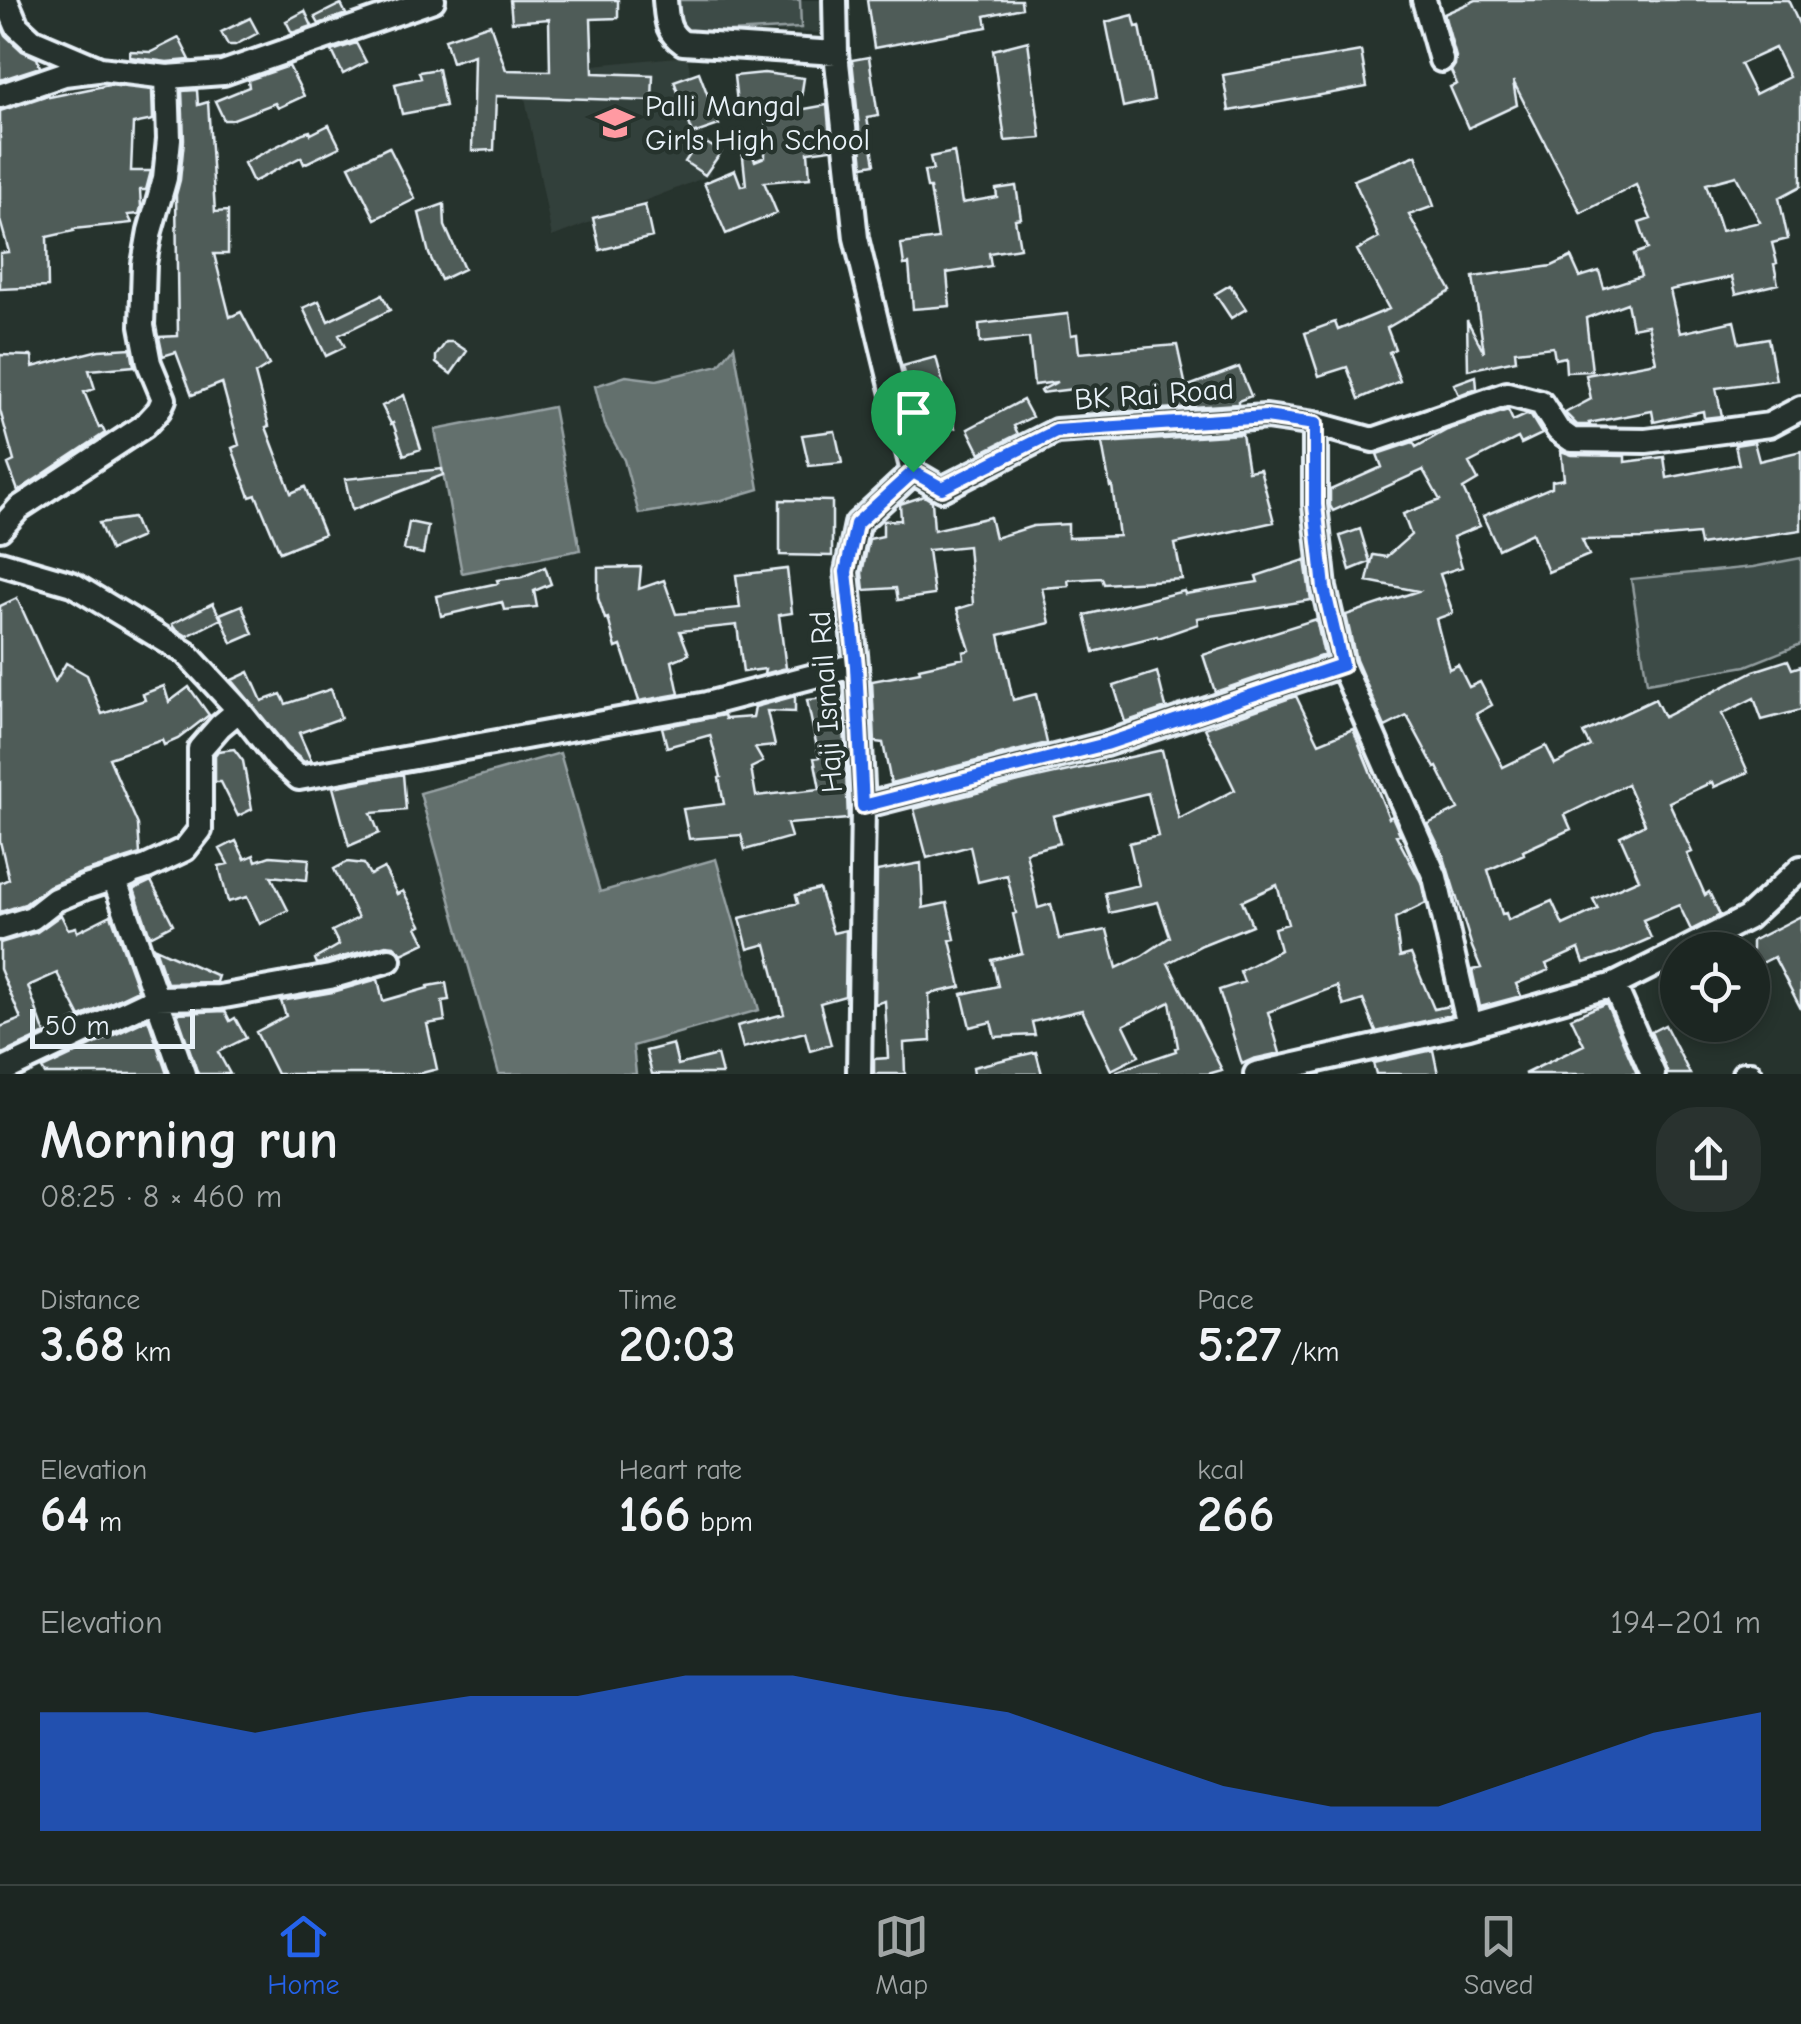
<!DOCTYPE html>
<html lang="en">
<head>
<meta charset="utf-8">
<style>
  body { margin:0; font-family:"Comic Neue",sans-serif; background:#29322f; color:#f1f3f6; height:100vh; display:flex; flex-direction:column; font-size:38px; white-space:nowrap }
  * { box-sizing:border-box; margin:0 }
  p { font-size:32px; color:#a0a5a5 }
  .icon { flex:none; width:55px; height:55px; fill:none; stroke:currentColor; stroke-width:2; stroke-linecap:round; stroke-linejoin:round }
  .map { position:relative; height:1074px; overflow:hidden }
  .panel { display:flex; flex-direction:column; background:#1c2622; flex:1 }
  .panel>* { flex:none }
  .buttons { position:absolute; left:1660px; top:932px; display:grid; gap:20px }
  .buttons a { display:grid; place-items:center; width:110px; height:110px; border-radius:50%; background:#1c2622; box-shadow:0 5px 15px #0003,0 0 0 2px #3a4340; font-size:50px }
  .scale { position:absolute; left:30px; bottom:25px; width:165px; box-sizing:border-box; padding-left:10px; border:5px solid #e8f1f8; border-top:0; font-size:28px; line-height:35px; white-space:nowrap; color:#e8f1f8; -webkit-text-stroke:8px #26332d; paint-order:stroke }
  .pin { position:absolute; display:grid; place-items:center; width:85px; height:85px; color:#fff; margin:-102px -42px; border-radius:50% 50% 50% 0; rotate:-45deg; box-shadow:0 0 10px #0007 }
  .pin .icon { rotate:45deg }
  .round { display:grid; place-items:center; flex:none; width:105px; height:105px; border-radius:40px; background:#29322f }
  .headline { display:flex; align-items:center; justify-content:space-between; height:170px; padding:0 40px }
  h1 { font-size:55px; font-weight:700; line-height:75px }
  .metrics { display:grid; grid-template-columns:repeat(3,1fr); gap:15px; height:170px; padding:10px 40px }
  .metrics div { display:grid; align-content:center }
  .metrics b { font-size:50px; font-weight:700 }
  .metrics small { font-size:28px; font-weight:400 }
  .metrics p { font-size:28px }
  .chart { height:280px; padding:20px 40px }
  .chart p { display:flex; justify-content:space-between }
  .chart svg { width:100%; height:180px; margin-top:10px; fill:#2563eb; opacity:.7 }
  .dock { display:flex; justify-content:space-around; align-items:center; height:140px; border-top:2px solid #3a4340; background:#1c2622; font-size:28px; color:#a0a5a5 }
  .dock a { display:grid; justify-items:center; gap:5px }
  .dock .selected { color:#2563eb }
  .map>svg:first-child { display:block }
  .built { fill:#333f3a }
  .green { fill:#3e4b47; stroke:#939ea0; stroke-width:2.5 }
  .water { fill:#636f6d; stroke:#98a3a5; stroke-width:2.5 }
  .building { fill:#505c59; stroke:#e8f1f8; stroke-width:2.5; fill-rule:evenodd }
  .lines { fill:none; stroke-linecap:round; stroke-linejoin:round }
  .minor-casing { stroke:#e8f1f8; stroke-width:30 }
  .minor { stroke:#26332d; stroke-width:22 }
  .route-casing { stroke:#fff; stroke-width:20 }
  .route { stroke:#2563eb; stroke-width:12 }
  .labels { text-anchor:middle; stroke-width:9; stroke-linejoin:round; paint-order:stroke }
  .poi-label { font-size:30px; fill:#e8f1f8; stroke:#26332d; text-anchor:start }
  .street-label { font-size:30px; fill:#e8f1f8; stroke:#26332d }
</style>
</head>
<body>
<div class="map">
<svg width="1801" height="1074" viewBox="0 0 1801 1074">
  <rect width="100%" height="100%" fill="#26332d"/>
  <filter id="ink" filterUnits="userSpaceOnUse"><feTurbulence type="fractalNoise" baseFrequency=".01" numOctaves="2"/><feDisplacementMap in="SourceGraphic" scale="20" xChannelSelector="R" yChannelSelector="G"/><feConvolveMatrix kernelMatrix="1 2 1 2 8 2 1 2 1" color-interpolation-filters="sRGB"/></filter>
  <g filter="url(#ink)">
    <path class="built" d="M680 0H827V33L683 30Z
      M687 56 711 175 552 237 520 72Z"/>
    <path class="green" d="M673 0H800L801 28 675 35Z
      M1801 558V644L1746 666 1647 683 1631 579 1753 567Z"/>
    <path class="water" d="M734 346 759 489 722 500 639 514 624 460 605 425 595 386 626 376 657 380 719 365Z
      M553 407 580 550 462 573 435 430Z
      M560 753 600 892 716 859 759 1010 633 1046 636 1074H499L420 793Z"/>
    <path class="building" d="M510 0H618V18L591 19 593 73 653 75 652 101 496 96 494 150 472 151 474 55 452 62 445 39 490 24 506 70 550 71 549 19 512 22Z
      M867 0H1021L1022 8 985 16 987 27 874 48Z
      M1476 0H1788L1801 28V186L1779 198 1788 239 1772 243 1777 263 1774 264 1778 284 1736 294 1732 277 1670 290 1680 333 1734 321 1739 343 1768 338 1776 380 1716 388 1722 416 1704 418 1703 411 1654 422 1652 411 1589 423 1590 425H1577L1565 413 1591 399 1586 375 1656 362 1648 325 1632 328 1627 303 1586 318 1592 371 1566 372 1565 357 1555 359 1553 347 1515 351 1516 360 1468 370 1467 320 1484 352 1473 277 1552 266 1571 257 1580 277 1599 271 1604 288 1641 276 1634 254 1648 249 1639 223 1651 219 1636 185 1581 213 1513 81 1517 105 1468 128 1450 87 1457 84 1451 71 1455 65 1456 57 1444 14ZM1775 48 1789 77 1755 94 1740 64ZM1736 176 1760 222 1721 231 1706 184Z
      M341 4 346 14 319 24 315 17Z
      M305 11 312 26 292 33 286 21Z
      M1133 15 1136 27 1140 26 1154 100 1123 107 1106 22Z
      M250 18 258 33 235 45H228L221 32Z
      M0 24 6 36 22 51 37 58 40 67 0 80Z
      M179 38 190 60 167 62 130 57V51L151 52Z
      M1028 41 1041 138 1005 141 993 50Z
      M356 43 366 62 343 74 332 51Z
      M1361 51 1367 87 1229 111 1223 75Z
      M869 57 878 116 867 118 875 164 863 166 852 60Z
      M289 66 304 96 278 108 275 103 231 120H224L215 101 249 87 248 80Z
      M438 69 445 106 402 114 395 84 421 78 419 72Z
      M699 72 719 125 693 134 674 81Z
      M764 73 804 78 799 110 827 105 831 149 808 152 810 178 764 182 777 213 726 234 704 183 735 170 741 186 746 185 741 139 745 138 755 161 765 157 766 104 738 112 734 76Z
      M109 85 152 90 153 120 133 124 131 171H151L146 190H140L141 207 139 214 128 215 132 223 73 229 74 231 47 237 48 287 0 289V253L9 252 0 220V111L48 95 49 97Z
      M197 90 198 105 208 102 215 212 228 211V254H214L230 317 241 312 269 365 255 374 269 426 266 427 291 493 305 487 324 534 280 552 256 495 250 497 232 448 239 445 222 383 192 395 176 352 163 356 159 337 178 336 176 195 180 180 184 140 182 91Z
      M329 125 340 147 304 164 301 157 253 182 244 163 303 133 310 131 311 134Z
      M700 139 721 152 705 175 685 162Z
      M389 147 415 199 375 219 349 166Z
      M954 152 962 203 997 197 996 189 1016 186 1021 218 1015 219 1020 248 989 253 991 266 947 273 950 306 913 309 909 264 904 265 901 244 938 239 930 188H927L924 171 933 170 930 157Z
      M1416 155 1434 206 1409 215 1451 291 1387 328 1395 349 1389 352 1400 381 1359 399 1347 367 1319 376 1305 333 1335 322 1338 330 1389 309 1357 250 1379 238 1354 180Z
      M444 204 445 226 464 269 441 280 429 254 419 213Z
      M645 205 652 237 600 250 593 218Z
      M1230 285 1246 309 1231 318 1215 294Z
      M382 295 390 310 339 335 345 347 326 356 303 308 319 301 328 321Z
      M1068 314 1071 335 1077 334 1079 353 1177 345 1186 387 1239 367 1251 396 1238 401V404L1085 414 1082 388 1041 393 1040 391 1057 382 1034 385 1029 338 980 343 979 324Z
      M446 342H453L467 351 451 374 436 363V356Z
      M131 348 134 366 89 370 95 389 84 392 99 428 102 427 105 433 18 491 8 464 14 461 0 410V355L32 356 33 367 99 350Z
      M936 357 955 428 921 438 903 366Z
      M1476 376 1477 388 1459 395 1454 384Z
      M404 395 421 449 404 455 393 423 391 424 382 406Z
      M1023 400 1032 417 1014 426 1018 434 980 453 968 429Z
      M1508 410 1513 421 1526 415 1531 416 1542 434 1521 444 1518 438 1469 463 1478 480 1463 489 1480 526 1453 537 1462 567 1440 574 1453 613 1436 619 1449 669 1458 665 1469 687 1480 682 1492 705 1476 714 1503 767 1546 746 1555 764 1590 746 1583 733 1655 699 1664 717 1754 671 1788 660 1792 669 1801 666V710L1762 720 1754 698 1722 714 1748 772 1714 787 1712 782 1669 802 1692 852 1687 854 1705 895 1709 892 1720 915 1691 930 1679 905 1643 920 1651 938 1617 953 1584 963 1579 949 1546 964 1549 970 1516 984 1521 996 1480 1007 1472 970 1481 968 1472 947 1444 857 1428 824 1458 809 1437 767 1435 768 1407 716 1385 727 1356 660 1346 615 1418 591 1367 581 1373 555 1386 557 1411 535 1403 514 1440 500 1423 470 1333 511 1330 506V490L1382 467 1377 454 1413 442 1416 447 1447 430ZM1627 784 1645 824 1620 836 1639 879 1593 899 1598 909 1563 925 1552 901 1508 920 1506 913 1502 914 1488 870 1524 854 1523 851 1571 829 1565 815Z
      M835 431 842 463 809 466 802 435Z
      M1242 434 1248 471 1260 469 1274 522 1175 544 1182 579 1104 584 1102 578 1068 580 1069 586 1042 588 1050 623 999 635 1013 700 1036 694 1047 743 891 783 883 743 875 742 872 681 920 672 919 668 964 658 963 652 970 650 957 609 973 604 968 546 928 550 934 595 898 600 896 588 864 590 862 573 869 539 883 536V521L901 520 900 504 924 496 932 501 934 530 990 517 995 538 1033 526 1068 524V538L1119 536 1112 486 1110 487 1102 443Z
      M1754 442 1759 461 1801 451V530L1700 545 1698 534 1644 539 1582 540 1589 555 1548 572 1532 533 1498 549 1483 516 1552 487V481L1564 479 1561 451 1572 455 1625 456V462L1664 457 1667 478 1739 464 1735 445Z
      M442 469 443 475 352 510 345 479Z
      M780 500 832 501V556L780 555Z
      M133 518 141 537 110 550 99 523Z
      M409 522 428 526 423 554 404 550Z
      M1360 529 1370 562 1350 570 1340 536Z
      M1305 560 1311 600 1197 618 1198 624 1158 638 1157 636 1094 652 1085 615 1184 591 1185 594 1258 582 1256 576Z
      M545 567 551 584 534 591 537 607 504 610 502 602 441 616 437 596 498 583 497 580 522 577Z
      M641 567 639 589 664 580 676 614 740 608 736 575 787 569 792 613 779 615 786 668 764 674 765 669 743 672 737 625 680 631 689 654 672 661 679 694 639 701 621 646 616 648 608 618 605 619 598 598V568Z
      M17 598 55 682 66 663 87 675 102 714 145 700 143 694 164 686 169 702 189 687 209 715 178 739 164 745 162 740 109 758 138 825 140 854 81 873 49 886 25 904 0 912V883L9 879 0 841V606Z
      M213 603 221 619 187 636 174 628 172 624Z
      M242 605 253 634 232 643 220 614Z
      M1316 619 1324 655 1215 692 1203 655Z
      M249 672 262 701 281 694 286 704 331 689 341 718 299 733 311 760 304 762 288 748 232 680Z
      M1157 672 1166 708 1125 722 1114 686Z
      M795 696V712L767 711 775 746 755 748 763 762 751 768 756 796 820 789 814 758 819 757 807 700 843 696 848 819 787 824 791 837 745 850 741 835 689 839 683 809 724 804 719 778 721 777 710 735 667 747 662 727 724 715 725 719 753 717 755 707Z
      M1296 696 1319 743 1353 729 1389 818 1392 816 1400 834 1396 835 1421 882 1426 903 1395 918 1400 957 1411 954 1434 1009 1449 1006 1451 1015 1376 1032 1363 1000 1344 1006 1337 986 1268 1012 1280 1053 1253 1059 1242 1064 1219 990 1244 982 1240 971 1280 950 1274 928 1288 924 1277 885 1242 901 1252 925 1202 945 1168 963 1222 1070 1208 1074H1118L1117 1071 1176 1051 1175 1048 1178 1047 1170 1002 1124 1025 1139 1056 1111 1070 1082 1010 1032 1022 1035 1035 995 1037 991 1022 970 1027 962 994 998 986 992 960 1022 953 1013 914 1016 913 1007 875 978 882 970 846 927 858 914 809 1019 782 1162 750 1179 819 1235 790 1205 728ZM1148 793 1158 836 1129 843 1139 885 1105 893 1109 913 1158 902 1170 937 1142 956 1117 968 1107 930 1059 939 1051 904 1038 908 1026 852 1060 843 1053 816Z
      M234 749 243 761 252 809 238 816 221 782H215V755L218 751Z
      M403 774 406 810 371 813 379 833 349 846 333 787Z
      M236 841 245 859 254 855 256 861 270 856 309 859 307 880 271 876 288 910 260 924 247 897 228 902 219 866 228 864 220 849Z
      M347 862 364 864 370 875 384 868 397 894 403 891 421 925 417 927 425 943 402 954 394 946 386 945 317 964 315 959 339 945 332 931 358 918 334 869Z
      M921 863 923 908 947 903 955 939 950 940 961 987 929 994 931 1041 904 1043 905 1074H874V1059L888 1058 885 1001 875 1004 877 871Z
      M151 881 173 924 150 936 134 889Z
      M819 889 833 933 846 930 845 996 820 1003 831 1045 810 1051 805 1032 743 1048 737 1026 784 1014 766 944 748 949 740 918 798 903 796 895Z
      M61 915 68 929 76 927 77 932 111 915 138 990 70 1022 80 1017 57 973 28 986 45 1034 0 1055V1027L21 1019 0 969V943L37 932Z
      M1801 916V1009L1774 957 1752 968V941Z
      M155 948 218 976 216 982 167 983Z
      M378 979 383 1001 428 988V986L446 983 449 1000 442 1001 445 1021 427 1024 437 1069 418 1074H277L256 1032 286 1016 281 1001 333 992Z
      M1606 1003 1637 1074H1524L1584 1045 1571 1018Z
      M225 1011 230 1021 235 1018 246 1038 218 1052 230 1074H198L177 1013Z
      M148 1019 167 1074H45L42 1069Z
      M1665 1025 1690 1074H1668L1651 1032Z
      M673 1044 678 1065 717 1055 722 1074H652L646 1051Z
      M1433 1050 1438 1074H1376L1373 1063Z
      M1036 1052 1042 1074H974L973 1067Z"/>
    <g class="lines">
      <g class="minor-casing">
        <path id="minor" d="M6 0 17 26 32 40 100 69 167 77 223 73 433 0
          M665 0C667 20 666 31 683 43L836 53
          M835 0 836 53 856 238 913 472 857 524 847 572 856 665 863 806 859 1074
          M1424 0 1441 60
          M0 96 64 74 97 70
          M1315 424V505L1324 588 1342 665 1435 877 1469 1026
          M913 472 942 489 1056 431 1266 417 1315 424 1373 440 1507 394 1541 403 1558 430 1572 440 1646 441 1769 425 1801 408
          M0 529 19 508 144 426 159 410 164 399 149 363 142 326 144 264 150 231 165 178 169 139 167 77
          M0 563 72 584 186 653 239 710 277 758 299 778 707 704 856 665
          M863 806 1105 744 1342 665
          M130 874 115 881 183 1074
          M0 928 32 918 55 900 86 887 147 867 185 849 200 830V749L220 726 239 710
          M1684 950 1747 918 1801 868
          M1614 985 1653 1074
          M0 1072 156 998 219 997 330 977 389 960
          M1256 1074 1469 1026 1614 985 1678 953
          M1744 1074H1750"/>
      </g>
      <use href="#minor" class="minor"/>
    </g>
  </g>
  <g class="lines" filter="url(#ink)">
    <g class="route-casing">
      <path id="route" d="M1266 417 1315 424V505L1324 588 1342 665 1106 744 863 806 856 666 846 572 856 524 913 472 942 488 1056 431Z"/>
    </g>
    <use href="#route" class="route"/>
  </g>
  <defs>
    <g id="school-bare" transform="scale(3)"><path d="M0-5L7-2L0 1L-7-2ZM-4 1L0 2.5L4 1V4Q0 6-4 4Z" fill="#ff9aa2" stroke="#26332d" stroke-width="2.5" paint-order="stroke"/></g>
  </defs>
  <g fill-rule="evenodd">
    <use href="#school-bare" x="615" y="123"/>
  </g>
  <g class="labels">
    <g class="poi-label">
      <text x="645" y="116">Palli Mangal<tspan x="645" dy="34">Girls High School</tspan></text>
    </g>
    <g class="street-label">
      <text transform="translate(1154 394) rotate(-4)" y="10">BK Rai Road</text>
      <text transform="translate(826 702) rotate(-94)" y="10">Haji Ismail Rd</text>
    </g>
  </g>
</svg>
<div class="buttons">
<a><svg class="icon" aria-label="locate" viewBox="0 0 24 24"><circle cx="12" cy="12" r="6"/><path d="M12 2v4M12 18v4M2 12h4M18 12h4"/></svg></a>
</div>
<div class="scale">50 m</div>
<div class="pin" style="left:913px;top:472px;background:#1e9e55"><svg class="icon" aria-label="arrive" viewBox="0 0 24 24"><path d="M6 21V4h12l-3 4 3 4H6"/></svg></div>
</div>
<section class="panel">
<div class="headline"><div><h1>Morning run</h1><p>08:25 · 8 × 460 m</p></div><a class="round"><svg class="icon" aria-label="share" viewBox="0 0 24 24"><path d="M12 15V3M7 8l5-5 5 5M5 13v7h14v-7"/></svg></a></div>
<div class="metrics">
<div><p>Distance</p><b>3.68<small> km</small></b></div>
<div><p>Time</p><b>20:03</b></div>
<div><p>Pace</p><b>5:27<small> /km</small></b></div>
</div>
<div class="metrics">
<div><p>Elevation</p><b>64<small> m</small></b></div>
<div><p>Heart rate</p><b>166<small> bpm</small></b></div>
<div><p>kcal</p><b>266</b></div>
</div>
<div class="chart"><p><span>Elevation</span>194–201 m</p>
<svg viewBox="0 0 160 44" preserveAspectRatio="none"><path d="M0 44V15L10 15L20 20L30 15L40 11L50 11L60 6L70 6L80 11L90 15L100 24L110 33L120 38L130 38L140 29L150 20L160 15V44z"/></svg>
</div>
</section>
<nav class="dock">
<a class="selected"><svg class="icon" aria-label="home" viewBox="0 0 24 24"><path d="M3 11l9-7 9 7M6 9v11h12V9"/></svg>Home</a>
<a><svg class="icon" aria-label="map" viewBox="0 0 24 24"><path d="M3 6l6-2 6 2 6-2v14l-6 2-6-2-6 2zM9 4v14M15 6v14"/></svg>Map</a>
<a><svg class="icon" aria-label="saved" viewBox="0 0 24 24"><path d="M7 4h10v16l-5-4-5 4z"/></svg>Saved</a>
</nav>
</body>
</html>
